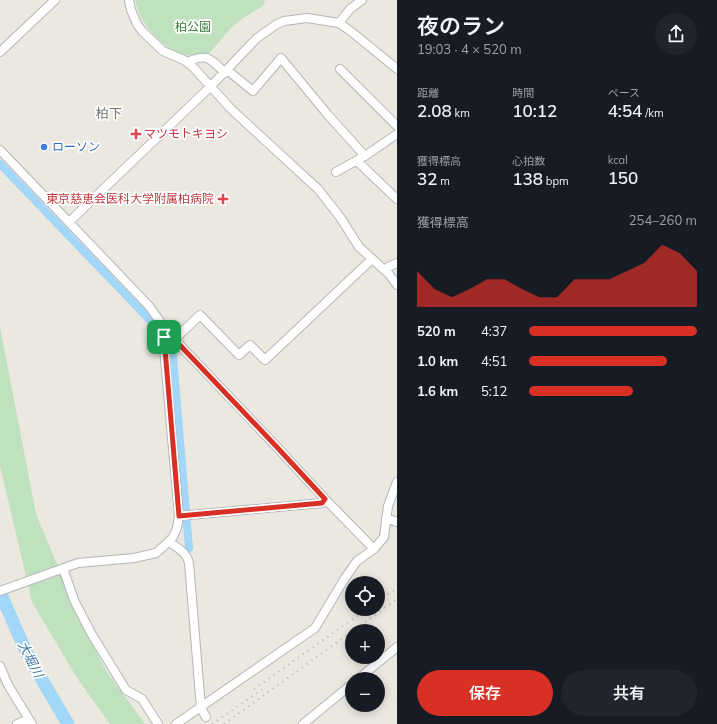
<!DOCTYPE html>
<html lang="ja">
<head>
<meta charset="utf-8">
<style>
  body { margin:0; font-family:Mulish,"Noto Sans JP",sans-serif; background:#20242c; color:#f1f3f6; height:100vh; display:flex; flex-direction:column; font-size:15px; white-space:nowrap }
  * { box-sizing:border-box; margin:0 }
  p { font-size:13px; color:#9ea1a6 }
  .icon { flex:none; width:22px; height:22px; fill:none; stroke:currentColor; stroke-width:2; stroke-linecap:round; stroke-linejoin:round }
  .map { position:relative; flex:1; overflow:hidden }
  .sheet { display:flex; flex-direction:column; background:#171b24; width:320px }
  .sheet>* { flex:none }
  .tools { position:absolute; left:345px; top:576px; display:grid; gap:8px }
  .tools a { display:grid; place-items:center; width:40px; height:40px; border-radius:50%; background:#171b24; box-shadow:0 2px 10px #0003; font-size:20px }
  .pin { position:absolute; display:grid; place-items:center; width:34px; height:34px; color:#fff; margin:-17px; border-radius:8px; box-shadow:0 2px 6px #0006 }
  .round { display:grid; place-items:center; flex:none; width:42px; height:42px; border-radius:21px; background:#20242c }
  .summary { display:flex; align-items:center; justify-content:space-between; height:68px; padding:0 20px }
  h1 { font-size:22px; font-weight:600; line-height:30px }
  .metrics { display:grid; grid-template-columns:repeat(3,1fr); gap:6px; height:68px; padding:4px 20px }
  .metrics div { display:grid; align-content:center }
  .metrics b { font-size:17px; font-weight:600 }
  .metrics small { font-size:11px; font-weight:400 }
  .metrics p { font-size:11px }
  .chart { height:112px; padding:8px 20px }
  .chart p { display:flex; justify-content:space-between }
  .chart svg { width:100%; height:72px; margin-top:4px; fill:#d93025; opacity:.7 }
  .action { display:flex; gap:8px; margin-top:auto; padding:8px 20px }
  .action a { flex:1; height:46px; border-radius:24px; background:#d93025; color:#fff; font-size:16px; font-weight:600; line-height:46px; text-align:center }
  .action a+a { background:#20242c; color:#f1f3f6 }
  ul { padding:0 20px; list-style:none; font-size:13px }
  li { display:grid; grid-template-columns:64px 48px 1fr; align-items:center; height:30px }
  li i { height:10px; border-radius:5px; background:#d93025 }
  main { display:flex; flex:1; min-height:0 }
  .map>svg:first-child { display:block }
  .green { fill:#bfe1be }
  .lines { fill:none; stroke-linecap:round; stroke-linejoin:round }
  .canal { stroke:#a3d7f8; stroke-width:8 }
  .river { stroke:#a3d7f8; stroke-width:13 }
  .minor-casing { stroke:#b3b6ba; stroke-width:10 }
  .minor { stroke:#fff; stroke-width:8 }
  .rail { stroke:#b1b2b2; stroke-width:2; stroke-dasharray:1 5; stroke-linecap:butt }
  .route-casing { stroke:#fff; stroke-width:8 }
  .route { stroke:#d93025; stroke-width:5 }
  .health-dot { fill:#e0444e; stroke:#fff; stroke-width:1.5 }
  .shop-dot { fill:#3f7fe0; stroke:#fff; stroke-width:1.5 }
  .labels { text-anchor:middle; stroke-width:3.5; stroke-linejoin:round; paint-order:stroke }
  .park-label { font-size:12px; fill:#3a7e3a; stroke:#fff }
  .health-label { font-size:12px; fill:#be3a42; stroke:#fff; text-anchor:start }
  .shop-label { font-size:12px; fill:#366cbe; stroke:#fff; text-anchor:start }
  .neighbourhood-label { font-size:13px; fill:#6a6e72; stroke:#fff }
  .water-label { font-size:13px; font-style:italic; fill:#4278a7; stroke:#fff }
</style>
</head>
<body>
<main>
<div class="map">
<svg width="397" height="724" viewBox="0 0 397 724">
  <rect width="100%" height="100%" fill="#ebe8e0"/>
  <path class="green" d="M135 0H265L263 6 240 20 231 28 208 55C201 55 193 56 186 55 162 49 140 24 135 0Z
    M0 327 36 514 85 631 107 672 145 724H110L77 678 32 602 0 466Z"/>
  <g class="lines">
    <path class="canal" d="M0 164 145 315 172 345 189 548"/>
    <path class="river" d="M0 592 28 656 68 724"/>
    <g class="minor-casing">
      <path id="minor" d="M129 0 131 10 137 24 142 31 163 51 184 60 192 66 232 110 318 189 340 217 359 247 389 274 397 285
        M339 23 350 9 362 0
        M0 52 55 0
        M187 62C207 53 210 58 225 73
        M340 69 397 126
        M227 70 253 91 281 58 328 115 365 156 397 134
        M0 150 149 306 159 320 163 337 179 516 177 528 173 537 165 545 156 553 134 558 78 563 0 591
        M357 161 397 199
        M336 172 361 158
        M69 222 210 87 257 38 277 24 284 21 307 18 339 23 353 33 397 69
        M385 270 388 267 397 263
        M170 336 179 335 200 315 239 355 250 345 265 360 372 259
        M174 336 175 340 274 444 325 499 374 549
        M179 516 322 503 325 499
        M386 518 397 522
        M169 542C177 547 187 553 189 563L201 708 206 717
        M63 568 74 600 91 633 126 690 142 699 158 724
        M0 666 8 685 32 724
        M358 679 397 647
        M17 724 29 719
        M176 724 315 628 345 578 357 561 374 549 384 537 388 506 397 482
        M303 724 352 684"/>
    </g>
    <use href="#minor" class="minor"/>
    <path class="rail" d="M378 601 397 588
      M254 689 367 609
      M212 724 263 689
      M224 724 397 599"/>
  </g>
  <g class="lines">
    <g class="route-casing">
      <path id="route" d="M174 336 175 340 274 444 325 499 322 503 179 516 164 337Z"/>
    </g>
    <use href="#route" class="route"/>
  </g>
  <g class="health-dot">
    <path d="M134 128h4v4h4v4h-4v4h-4v-4h-4v-4h4z"/>
    <path d="M221 193h4v4h4v4h-4v4h-4v-4h-4v-4h4z"/>
  </g>
  <circle class="shop-dot" cx="44" cy="147" r="4"/>
  <g class="labels">
    <g class="park-label">
      <text x="193" y="31">柏公園</text>
    </g>
    <g class="health-label">
      <text x="144" y="138">マツモトキヨシ</text>
      <text x="214" y="203" text-anchor="end">東京慈恵会医科大学附属柏病院</text>
    </g>
    <g class="shop-label">
      <text x="52" y="151">ローソン</text>
    </g>
    <g class="neighbourhood-label">
      <text x="109" y="118">柏下</text>
    </g>
    <g class="water-label">
      <text transform="translate(31 659) rotate(63)" y="5">大堀川</text>
    </g>
  </g>
</svg>
<div class="tools">
<a><svg class="icon" aria-label="locate" viewBox="0 0 24 24"><circle cx="12" cy="12" r="6"/><path d="M12 2v4M12 18v4M2 12h4M18 12h4"/></svg></a>
<a>+</a>
<a>−</a>
</div>
<div class="pin" style="left:164px;top:337px;background:#1e9e55"><svg class="icon" aria-label="arrive" viewBox="0 0 24 24"><path d="M6 21V4h12l-3 4 3 4H6"/></svg></div>
</div>
<section class="sheet">
<div class="summary"><div><h1>夜のラン</h1><p>19:03 · 4 × 520 m</p></div><a class="round"><svg class="icon" aria-label="share" viewBox="0 0 24 24"><path d="M12 15V3M7 8l5-5 5 5M5 13v7h14v-7"/></svg></a></div>
<div class="metrics">
<div><p>距離</p><b>2.08<small> km</small></b></div>
<div><p>時間</p><b>10:12</b></div>
<div><p>ペース</p><b>4:54<small> /km</small></b></div>
</div>
<div class="metrics">
<div><p>獲得標高</p><b>32<small> m</small></b></div>
<div><p>心拍数</p><b>138<small> bpm</small></b></div>
<div><p>kcal</p><b>150</b></div>
</div>
<div class="chart"><p><span>獲得標高</span>254–260 m</p>
<svg viewBox="0 0 160 44" preserveAspectRatio="none"><path d="M0 44V22L10 33L20 38L30 33L40 27L50 27L60 33L70 38L80 38L90 27L100 27L110 27L120 22L130 17L140 6L150 11L160 22V44z"/></svg>
</div>
<ul>
<li><b>520 m</b>4:37<i style="width:100%"></i></li>
<li><b>1.0 km</b>4:51<i style="width:82%"></i></li>
<li><b>1.6 km</b>5:12<i style="width:62%"></i></li>
</ul>
<div class="action"><a>保存</a><a>共有</a></div>
</section>
</main>
</body>
</html>
